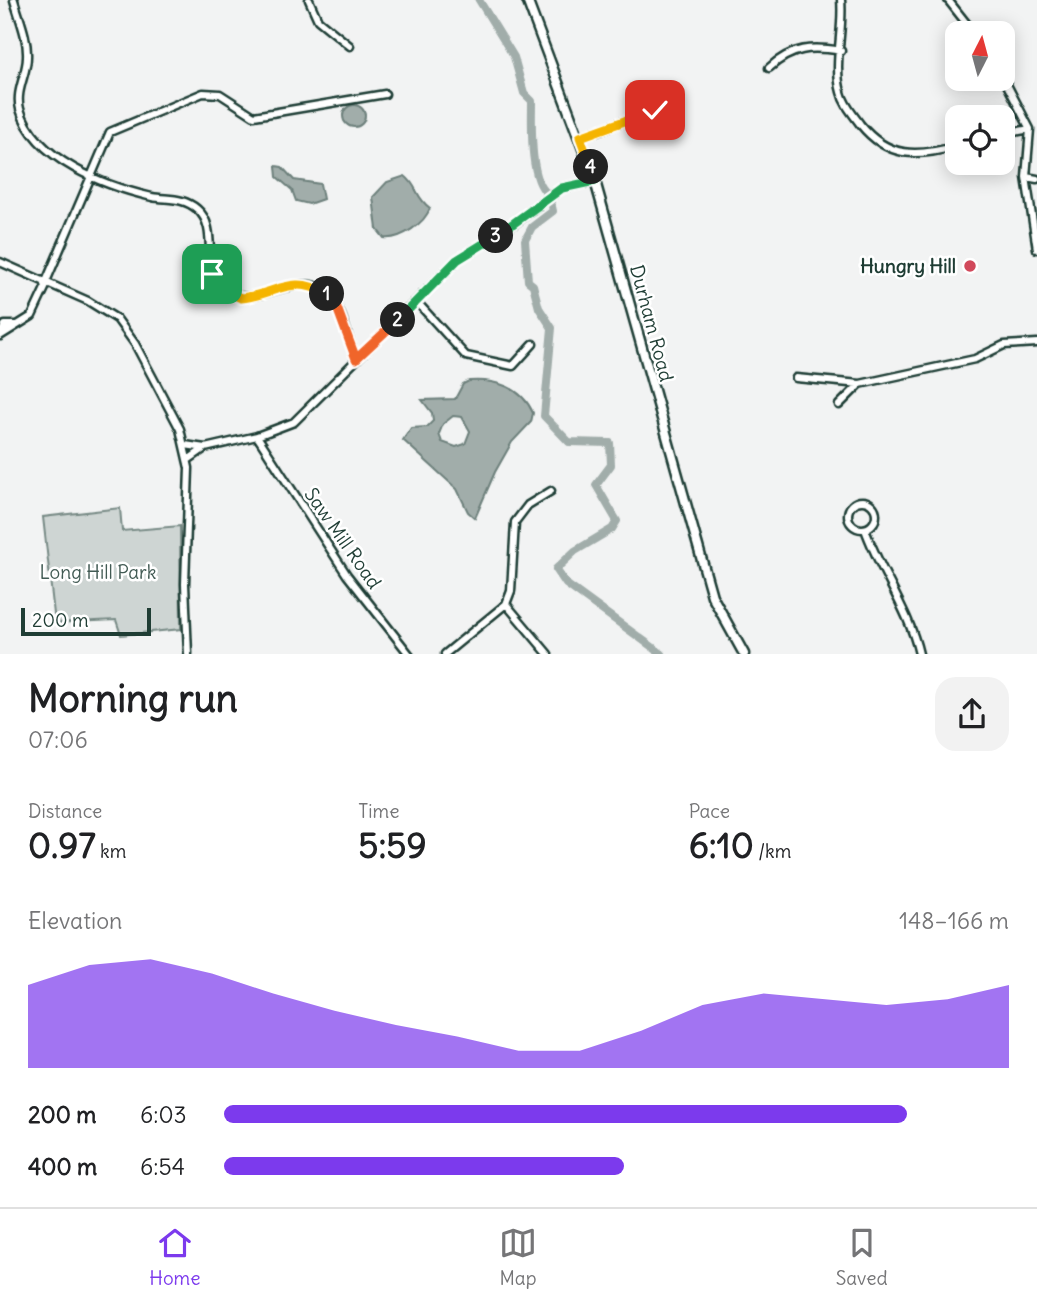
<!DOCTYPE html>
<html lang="en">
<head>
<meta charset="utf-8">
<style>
  body { margin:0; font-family:Delius,sans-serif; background:#f2f2f2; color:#202124; height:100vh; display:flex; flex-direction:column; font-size:26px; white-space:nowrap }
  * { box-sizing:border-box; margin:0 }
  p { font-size:23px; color:#757577 }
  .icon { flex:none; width:38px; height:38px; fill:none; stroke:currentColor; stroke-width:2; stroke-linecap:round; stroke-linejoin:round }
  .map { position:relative; height:654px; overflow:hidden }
  .panel { display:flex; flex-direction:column; background:#fff; flex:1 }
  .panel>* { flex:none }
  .needle { width:46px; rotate:6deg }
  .buttons { position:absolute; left:945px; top:21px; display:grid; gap:14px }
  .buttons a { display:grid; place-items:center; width:70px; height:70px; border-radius:14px; background:#fff; box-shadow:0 4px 18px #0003; font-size:35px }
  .scale { position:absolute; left:21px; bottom:18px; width:130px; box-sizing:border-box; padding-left:7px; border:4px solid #1f3d34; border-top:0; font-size:19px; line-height:24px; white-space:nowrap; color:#1f3d34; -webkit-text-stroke:5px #fff; paint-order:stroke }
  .pin { position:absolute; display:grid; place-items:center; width:60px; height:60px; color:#fff; margin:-30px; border-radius:14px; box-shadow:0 4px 10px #0006 }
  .km { position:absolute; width:35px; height:35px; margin:-18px; border-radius:50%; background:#222; color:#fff; font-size:19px; line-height:35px; text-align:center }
  .round { display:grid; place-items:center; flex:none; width:74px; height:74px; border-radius:21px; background:#f2f2f2 }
  .head { display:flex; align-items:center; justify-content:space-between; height:119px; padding:0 28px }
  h1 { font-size:38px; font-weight:700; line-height:52px }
  .figures { display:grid; grid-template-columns:repeat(3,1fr); gap:10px; height:119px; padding:7px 28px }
  .figures div { display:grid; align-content:center }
  .figures b { font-size:35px; font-weight:700 }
  .figures small { font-size:19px; font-weight:400 }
  .figures p { font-size:19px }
  .chart { height:196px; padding:14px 28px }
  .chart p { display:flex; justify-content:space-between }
  .chart svg { width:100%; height:126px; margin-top:7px; fill:#7c3aed; opacity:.7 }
  ul { padding:0 28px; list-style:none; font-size:23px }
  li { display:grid; grid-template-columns:112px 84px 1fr; align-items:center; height:52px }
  li i { height:18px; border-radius:9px; background:#7c3aed }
  .tabs { display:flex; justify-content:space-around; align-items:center; height:98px; border-top:2px solid #e0e0e0; background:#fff; font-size:19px; color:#757577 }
  .tabs a { display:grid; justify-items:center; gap:4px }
  .tabs .current { color:#7c3aed }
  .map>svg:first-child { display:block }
  .green { fill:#ced5d3; stroke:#768984; stroke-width:2 }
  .water { fill:#a1adaa; stroke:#6d807b; stroke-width:2; fill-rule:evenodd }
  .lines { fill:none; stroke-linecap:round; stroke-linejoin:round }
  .river { stroke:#a1adaa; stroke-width:8 }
  .minor-casing { stroke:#1f3d34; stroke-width:11 }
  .major-casing { stroke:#1f3d34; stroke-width:13 }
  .minor { stroke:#fff; stroke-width:6 }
  .major { stroke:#fff; stroke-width:8 }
  .split-1-casing { stroke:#fff; stroke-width:14 }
  .split-2-casing { stroke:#fff; stroke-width:14 }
  .split-3-casing { stroke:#fff; stroke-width:14 }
  .split-4-casing { stroke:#fff; stroke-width:14 }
  .split-5-casing { stroke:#fff; stroke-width:14 }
  .split-1 { stroke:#f5b400; stroke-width:9 }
  .split-2 { stroke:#f0652b; stroke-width:9 }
  .split-3 { stroke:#22a559; stroke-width:9 }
  .split-4 { stroke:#22a559; stroke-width:9 }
  .split-5 { stroke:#f5b400; stroke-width:9 }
  .poi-dot { fill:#d1495b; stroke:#fff; stroke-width:2.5 }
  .labels { text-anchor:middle; stroke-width:5; stroke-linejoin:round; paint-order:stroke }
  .poi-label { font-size:19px; font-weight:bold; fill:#1f3d34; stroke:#fff; text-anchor:end }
  .street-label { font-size:19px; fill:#1f3d34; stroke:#fff }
  .park-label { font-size:19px; fill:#425b54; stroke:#fff }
</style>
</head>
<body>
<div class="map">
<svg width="1037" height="654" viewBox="0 0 1037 654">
  <rect width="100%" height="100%" fill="#f2f3f3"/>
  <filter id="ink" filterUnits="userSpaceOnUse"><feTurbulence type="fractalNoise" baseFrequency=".0143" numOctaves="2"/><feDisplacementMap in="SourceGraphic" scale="14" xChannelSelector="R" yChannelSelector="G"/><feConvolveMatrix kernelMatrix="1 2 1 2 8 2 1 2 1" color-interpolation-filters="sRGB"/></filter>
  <g filter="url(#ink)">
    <path class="green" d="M120 508 122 531 180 526 181 629 121 635 116 620 55 623 43 517Z"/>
    <path class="water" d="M343 116a11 11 0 1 1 22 0a11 11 0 1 1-22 0Z
      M276 166 282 167 294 180 320 184 323 199 309 204 296 201 292 190 277 177Z
      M405 176C418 186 415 197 430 208 425 223 401 240 384 238L377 229 373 197 387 182Z
      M469 381C495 379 522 387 533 413L531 422 512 442 495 472 475 518 468 512 457 489 403 440 411 428 427 427 433 421 432 413 422 400 455 399 463 384ZM453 416 462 417 470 431 465 444 456 447 442 442 439 434 443 424Z"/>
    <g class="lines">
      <path class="river" d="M479 0 514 57 524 93 532 101C532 123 529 179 547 193
        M551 202 553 211 532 227 525 240 528 281 533 285 539 308 552 328 544 416 569 442 610 443 611 465 596 485 617 521 612 529 575 551 556 569 566 584 662 654"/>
      <g class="minor-casing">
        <path id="minor" d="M14 0C19 18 28 38 27 57 27 74 15 91 20 109 35 160 105 186 152 197 168 200 183 197 197 209 223 231 195 277 229 293 262 310 308 258 336 304 345 320 349 342 356 359
          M309 0 318 20 350 46
          M841 0C844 29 833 64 841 92 844 105 853 114 860 124 888 159 918 157 957 146
          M948 0 974 33
          M769 68C792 47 811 46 841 51
          M1003 77 1030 129 1026 177 1037 249
          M1003 134 1030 129
          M580 137 655 110
          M1026 177 1037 179
          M0 262 88 301 117 319 135 344 180 429 189 468 185 584 188 654
          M45 284 110 132 203 93 220 94 254 116 385 94
          M416 301 466 356 513 366 533 344
          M0 336 32 316 47 284
          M0 336 5 325H16
          M796 378 860 384
          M839 405 860 384 975 359 1004 345 1037 343
          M257 436 347 575 409 654
          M185 445 205 448 257 436 294 422 457 260 506 230 562 188 595 181
          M188 460 205 448
          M848 515a14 14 0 1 1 28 0a14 14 0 1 1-28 0Z
          M865 529C880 572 909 610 919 654
          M506 604 548 654
          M445 654 506 604 511 591 515 522 528 505 551 491"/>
      </g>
      <g class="major-casing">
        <path id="major" d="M527 0 595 181 712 596 744 654"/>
      </g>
      <use href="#minor" class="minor"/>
      <use href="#major" class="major"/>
    </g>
  </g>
  <g class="lines" filter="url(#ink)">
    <g class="split-1-casing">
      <path id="split-1" d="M212 274 221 289 241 298C275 295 292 273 327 294"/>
    </g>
    <g class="split-2-casing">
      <path id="split-2" d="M327 294 336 305 356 359 398 320"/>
    </g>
    <g class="split-3-casing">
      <path id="split-3" d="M398 320 457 260 496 236"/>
    </g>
    <g class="split-4-casing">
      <path id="split-4" d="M496 236 562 188 595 181 591 167"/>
    </g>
    <g class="split-5-casing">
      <path id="split-5" d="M591 167 580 137 655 110"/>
    </g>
    <use href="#split-1" class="split-1"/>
    <use href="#split-2" class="split-2"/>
    <use href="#split-3" class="split-3"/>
    <use href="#split-4" class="split-4"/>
    <use href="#split-5" class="split-5"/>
  </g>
  <circle class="poi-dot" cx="970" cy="266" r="7"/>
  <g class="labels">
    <g class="poi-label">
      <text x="956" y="273">Hungry Hill</text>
    </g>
    <g class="street-label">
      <text transform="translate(652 323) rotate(75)" y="7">Durham Road</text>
      <text transform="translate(343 538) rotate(55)" y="7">Saw Mill Road</text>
    </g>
    <g class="park-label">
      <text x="98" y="579">Long Hill Park</text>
    </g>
  </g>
</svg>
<div class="buttons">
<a><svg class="needle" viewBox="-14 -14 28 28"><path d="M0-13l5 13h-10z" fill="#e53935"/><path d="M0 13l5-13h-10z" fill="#757577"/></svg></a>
<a><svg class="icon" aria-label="locate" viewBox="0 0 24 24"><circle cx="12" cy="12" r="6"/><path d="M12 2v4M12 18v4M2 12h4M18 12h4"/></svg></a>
</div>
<div class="scale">200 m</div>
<div class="pin" style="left:212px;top:274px;background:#1e9e55"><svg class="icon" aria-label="arrive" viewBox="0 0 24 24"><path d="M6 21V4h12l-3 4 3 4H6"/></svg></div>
<div class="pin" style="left:655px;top:110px;background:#d93025"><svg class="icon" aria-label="check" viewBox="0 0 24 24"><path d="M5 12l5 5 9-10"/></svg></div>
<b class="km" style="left:327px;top:294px">1</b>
<b class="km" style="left:398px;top:320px">2</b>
<b class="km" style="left:496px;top:236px">3</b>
<b class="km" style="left:591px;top:167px">4</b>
</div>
<section class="panel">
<div class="head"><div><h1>Morning run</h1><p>07:06</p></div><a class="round"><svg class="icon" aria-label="share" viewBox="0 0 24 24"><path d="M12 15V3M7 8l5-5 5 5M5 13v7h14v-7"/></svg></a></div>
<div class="figures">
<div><p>Distance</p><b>0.97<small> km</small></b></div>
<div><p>Time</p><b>5:59</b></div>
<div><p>Pace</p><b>6:10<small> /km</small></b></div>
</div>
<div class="chart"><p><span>Elevation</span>148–166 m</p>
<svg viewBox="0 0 160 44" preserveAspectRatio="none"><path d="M0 44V15L10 8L20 6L30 11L40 18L50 24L60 29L70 33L80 38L90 38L100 31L110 22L120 18L130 20L140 22L150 20L160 15V44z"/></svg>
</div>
<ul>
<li><b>200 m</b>6:03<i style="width:87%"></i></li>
<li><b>400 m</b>6:54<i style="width:51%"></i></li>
</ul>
</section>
<nav class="tabs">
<a class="current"><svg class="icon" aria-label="home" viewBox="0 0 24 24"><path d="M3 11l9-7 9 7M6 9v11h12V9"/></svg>Home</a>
<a><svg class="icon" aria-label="map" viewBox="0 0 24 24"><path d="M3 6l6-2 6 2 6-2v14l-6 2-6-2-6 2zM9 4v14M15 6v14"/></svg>Map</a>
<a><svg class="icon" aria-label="saved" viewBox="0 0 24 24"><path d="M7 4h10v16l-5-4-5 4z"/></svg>Saved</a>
</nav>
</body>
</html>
